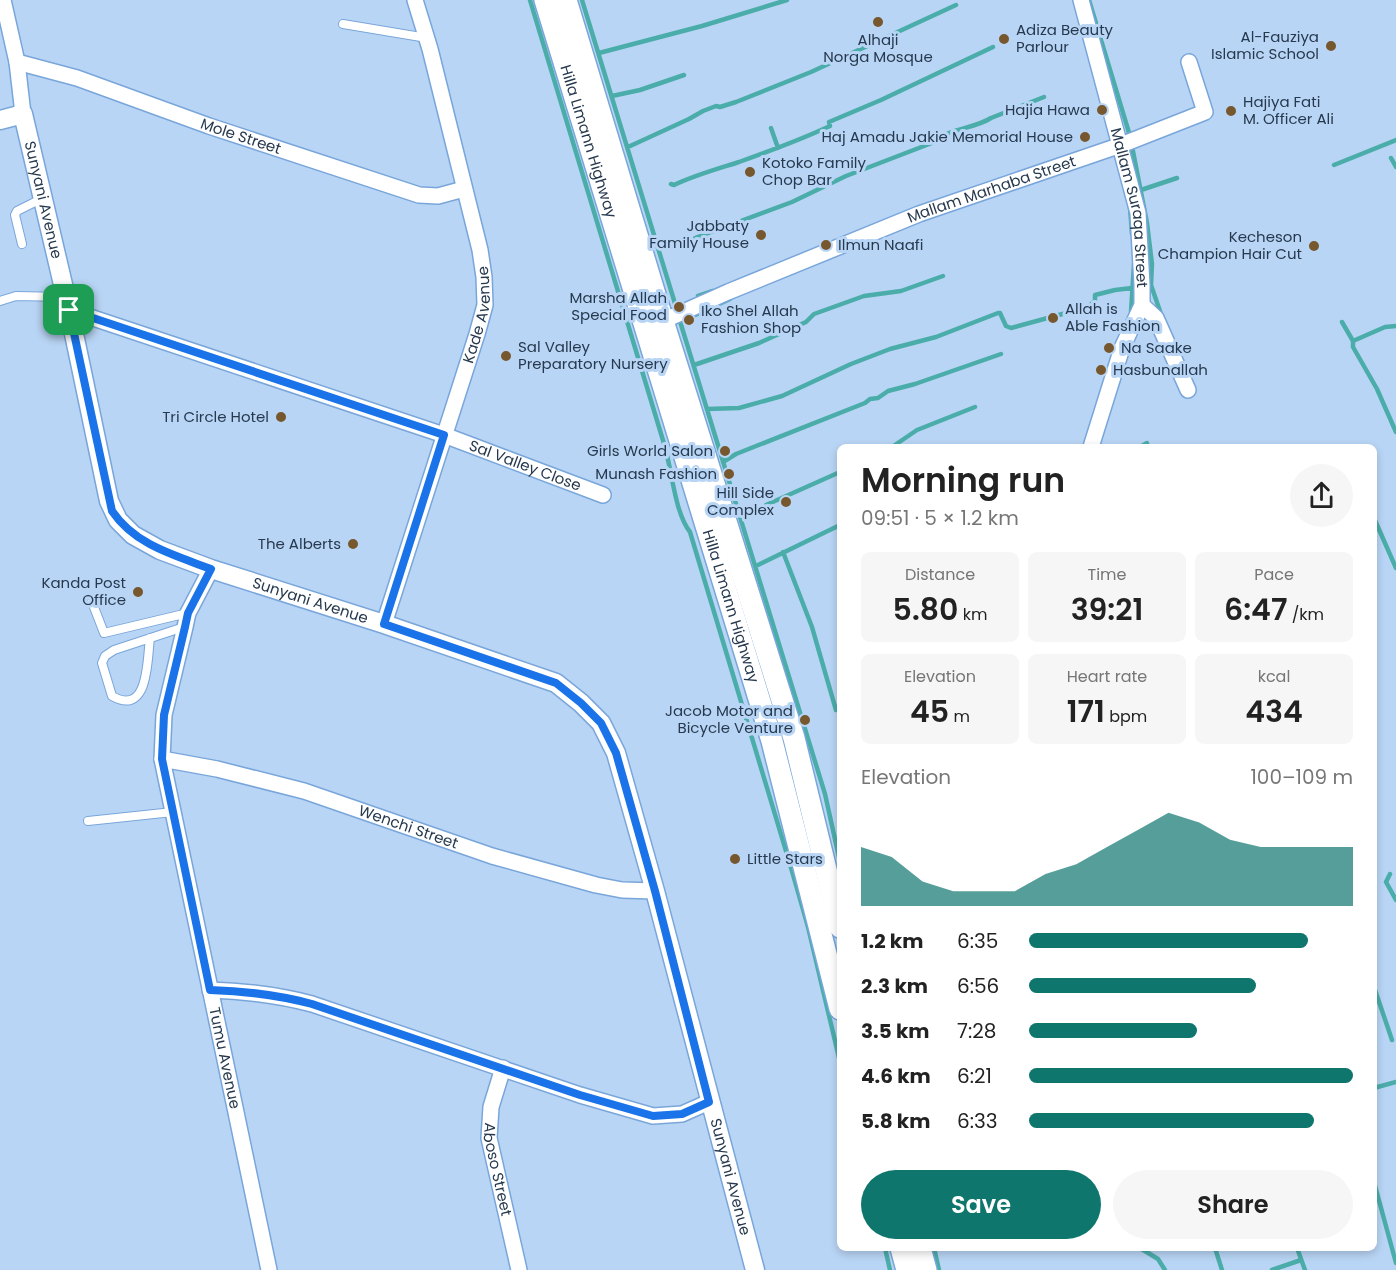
<!DOCTYPE html>
<html lang="en">
<head>
<meta charset="utf-8">
<style>
  body { margin:0; font-family:Poppins,sans-serif; background:#f6f6f6; color:#222; height:100vh; display:flex; flex-direction:column; font-size:22px; white-space:nowrap }
  * { box-sizing:border-box; margin:0 }
  p { font-size:20px; color:#767676 }
  .icon { flex:none; width:33px; height:33px; fill:none; stroke:currentColor; stroke-width:2; stroke-linecap:round; stroke-linejoin:round }
  .map { position:relative; flex:1; overflow:hidden }
  .drawer { position:absolute; left:837px; top:444px; width:540px; height:807px; display:flex; flex-direction:column; background:#fff; border-radius:9px; box-shadow:0 3px 9px #0003 }
  .drawer>* { flex:none }
  .pin { position:absolute; display:grid; place-items:center; width:51px; height:51px; color:#fff; margin:-26px; border-radius:12px; box-shadow:0 3px 9px #0006 }
  .round { display:grid; place-items:center; flex:none; width:63px; height:63px; border-radius:32px; background:#f6f6f6 }
  .headline { display:flex; align-items:center; justify-content:space-between; height:102px; padding:0 24px }
  h1 { font-size:33px; font-weight:600; line-height:45px }
  .stats { display:grid; grid-template-columns:repeat(3,1fr); gap:9px; height:102px; padding:6px 24px }
  .stats div { display:grid; align-content:center; border-radius:9px; background:#f6f6f6; text-align:center }
  .stats b { font-size:30px; font-weight:600 }
  .stats small { font-size:16px; font-weight:400 }
  .stats p { font-size:16px }
  .chart { height:168px; padding:12px 24px }
  .chart p { display:flex; justify-content:space-between }
  .chart svg { width:100%; height:108px; margin-top:6px; fill:#0f766e; opacity:.7 }
  .primary-button { display:flex; gap:12px; margin-top:auto; padding:12px 24px }
  .primary-button a { flex:1; height:69px; border-radius:36px; background:#0f766e; color:#fff; font-size:24px; font-weight:600; line-height:69px; text-align:center }
  .primary-button a+a { background:#f6f6f6; color:#222 }
  ul { padding:0 24px; list-style:none; font-size:20px }
  li { display:grid; grid-template-columns:96px 72px 1fr; align-items:center; height:45px }
  li i { height:15px; border-radius:8px; background:#0f766e }
  .map>svg:first-child { display:block }
  .lines { fill:none; stroke-linecap:round; stroke-linejoin:round }
  .stream { stroke:#4badaa; stroke-width:4.5 }
  .service-casing { stroke:#79a6da; stroke-width:10 }
  .minor-casing { stroke:#79a6da; stroke-width:18 }
  .tertiary-casing { stroke:#79a6da; stroke-width:21 }
  .secondary-casing { stroke:#79a6da; stroke-width:24 }
  .service { stroke:#fff; stroke-width:8 }
  .minor { stroke:#fff; stroke-width:15 }
  .tertiary { stroke:#fff; stroke-width:18 }
  .secondary { stroke:#fff; stroke-width:21 }
  .route-casing { stroke:#fff; stroke-width:12 }
  .route { stroke:#1a73e8; stroke-width:8 }
  .poi-dot { fill:#77572d; stroke:#b9d5f5; stroke-width:2 }
  .labels { text-anchor:middle; stroke-width:6; stroke-linejoin:round; paint-order:stroke }
  .poi-label { font-size:15px; fill:#26394e; stroke:#b9d5f5; text-anchor:end }
  .street-label { font-size:15px; fill:#26394e; stroke:#b9d5f5 }
</style>
</head>
<body>
<div class="map">
<svg width="1396" height="1270" viewBox="0 0 1396 1270">
  <rect width="100%" height="100%" fill="#b9d5f5"/>
  <g class="lines">
    <path class="stream" d="M530 0 665 447C672 472 675 513 690 532L792 871 808 927 840 1062
      M582 0 677 310
      M1089 0 1130 136 1147 223 1152 264 1151 285 1162 317
      M599 53 702 26 787 0
      M612 96 640 90 684 75
      M771 128 778 148
      M628 147 689 119 703 111 716 106 720 107 736 102 811 72 956 5
      M1391 158 1396 167
      M1334 165 1396 140
      M671 184 674 185C695 175 717 169 739 162 770 151 800 140 830 126L829 122 881 100 993 47
      M1141 190 1177 178
      M1130 207 1132 234
      M695 238 792 202 846 176 937 141C949 128 974 129 991 118L1044 97
      M698 296 713 291
      M1131 312 1134 264
      M679 318 825 794 840 862
      M680 322 730 299
      M1342 322 1353 341V347L1377 389 1396 432
      M1136 331 1156 323
      M1353 341 1385 327 1396 326
      M694 365 759 343 806 322 814 314 864 296 901 291 943 276
      M707 409 739 408 782 396 851 364 890 349 936 337 998 313H1000L1006 326 1011 328 1088 307 1095 301V295L1115 290 1132 288
      M892 447 917 430 975 407
      M1140 447 1147 443
      M723 462 736 454 865 403 870 399 878 398 888 391 915 384 1001 354
      M766 505 840 472
      M1374 518 1396 568
      M783 552 812 627 836 710 840 708
      M756 566 840 525
      M1390 874 1386 882 1396 900
      M1374 987 1392 1040
      M1374 1088 1396 1082
      M1374 1182 1396 1263
      M885 1248 890 1270
      M934 1248 939 1270
      M1140 1248 1158 1259 1165 1270
      M1215 1248 1222 1270
      M1297 1248 1305 1270
      M1272 1270 1301 1260"/>
    <g class="service-casing">
      <path id="service" d="M343 24 427 38
        M22 244 15 215 17 211 41 199
        M0 301 16 296 65 297
        M92 602 104 633 188 613
        M150 638C147 660 149 717 112 696L102 663 105 656 114 650 184 627
        M88 821 173 812"/>
    </g>
    <g class="minor-casing">
      <g id="minor">
        <path d="M3 0 17 62 23 114"/>
        <path id="s1" d="M1081 0 1138 213 1142 285V305L1122 348 1091 447"/>
        <path id="s2" d="M17 62 77 78 209 126 419 195 438 196 464 189"/>
        <path d="M1142 305 1156 318 1188 390"/>
        <path id="s3" d="M69 310 444 435 603 495"/>
        <path id="s4" d="M663 321 728 292 919 214 1121 145 1205 112 1189 62"/>
        <path id="s5" d="M211 569 188 613 185 627 164 715 162 759 269 1270"/>
        <path id="s6" d="M384 624 477 334 485 305 484 277 480 250 430 49 415 0"/>
        <path id="s7" d="M162 759 217 769 304 791 492 856 596 885 622 890 655 891"/>
        <path d="M210 990C245 991 278 995 312 1004L580 1095 653 1116 682 1114 709 1102"/>
        <path id="s8" d="M503 1068 491 1107 489 1138 519 1270"/>
      </g>
    </g>
    <g class="tertiary-casing">
      <g id="tertiary">
        <path id="s9" d="M0 120 23 114 69 310 109 501 118 520 133 535 160 550 211 569 384 624 556 683 581 703 601 723 616 753 655 891 755 1270"/>
      </g>
    </g>
    <g class="secondary-casing">
      <g id="secondary">
        <path id="s10" d="M545 0 772 741 840 1009"/>
        <path d="M566 0 663 321 794 738 840 927"/>
        <path d="M901 1248 907 1270"/>
        <path d="M920 1248 926 1270"/>
      </g>
    </g>
    <use href="#service" class="service"/>
    <use href="#minor" class="minor"/>
    <use href="#tertiary" class="tertiary"/>
    <use href="#secondary" class="secondary"/>
  </g>
  <g class="lines">
    <g class="route-casing">
      <path id="route" d="M69 310 444 435 384 624 556 683 581 703 601 723 616 753 655 891 709 1102 682 1114 653 1116 580 1095 312 1004C278 995 245 991 210 990L162 759 164 715 185 627 188 613 211 569C174 555 135 545 112 511Z"/>
    </g>
    <use href="#route" class="route"/>
  </g>
  <g class="poi-dot">
    <circle cx="878" cy="22" r="6"/>
    <circle cx="1004" cy="39" r="6"/>
    <circle cx="1331" cy="46" r="6"/>
    <circle cx="1102" cy="110" r="6"/>
    <circle cx="1231" cy="111" r="6"/>
    <circle cx="1085" cy="137" r="6"/>
    <circle cx="750" cy="172" r="6"/>
    <circle cx="761" cy="235" r="6"/>
    <circle cx="826" cy="245" r="6"/>
    <circle cx="1314" cy="246" r="6"/>
    <circle cx="679" cy="307" r="6"/>
    <circle cx="1053" cy="318" r="6"/>
    <circle cx="689" cy="320" r="6"/>
    <circle cx="1109" cy="348" r="6"/>
    <circle cx="506" cy="356" r="6"/>
    <circle cx="1101" cy="370" r="6"/>
    <circle cx="281" cy="417" r="6"/>
    <circle cx="725" cy="451" r="6"/>
    <circle cx="729" cy="474" r="6"/>
    <circle cx="786" cy="502" r="6"/>
    <circle cx="353" cy="544" r="6"/>
    <circle cx="138" cy="592" r="6"/>
    <circle cx="805" cy="720" r="6"/>
    <circle cx="735" cy="859" r="6"/>
  </g>
  <g class="labels">
    <g class="poi-label">
      <text x="1016" y="35" text-anchor="start">Adiza Beauty<tspan x="1016" dy="17">Parlour</tspan></text>
      <text x="1319" y="42">Al-Fauziya<tspan x="1319" dy="17">Islamic School</tspan></text>
      <text x="878" y="45" text-anchor="middle">Alhaji<tspan x="878" dy="17">Norga Mosque</tspan></text>
      <text x="1243" y="107" text-anchor="start">Hajiya Fati<tspan x="1243" dy="17">M. Officer Ali</tspan></text>
      <text x="1090" y="115">Hajia Hawa</text>
      <text x="1073" y="142">Haj Amadu Jakie Memorial House</text>
      <text x="762" y="168" text-anchor="start">Kotoko Family<tspan x="762" dy="17">Chop Bar</tspan></text>
      <text x="749" y="231">Jabbaty<tspan x="749" dy="17">Family House</tspan></text>
      <text x="1302" y="242">Kecheson<tspan x="1302" dy="17">Champion Hair Cut</tspan></text>
      <text x="838" y="250" text-anchor="start">Ilmun Naafi</text>
      <text x="667" y="303">Marsha Allah<tspan x="667" dy="17">Special Food</tspan></text>
      <text x="1065" y="314" text-anchor="start">Allah is<tspan x="1065" dy="17">Able Fashion</tspan></text>
      <text x="701" y="316" text-anchor="start">Iko Shel Allah<tspan x="701" dy="17">Fashion Shop</tspan></text>
      <text x="518" y="352" text-anchor="start">Sal Valley<tspan x="518" dy="17">Preparatory Nursery</tspan></text>
      <text x="1121" y="353" text-anchor="start">Na Saake</text>
      <text x="1113" y="375" text-anchor="start">Hasbunallah</text>
      <text x="269" y="422">Tri Circle Hotel</text>
      <text x="713" y="456">Girls World Salon</text>
      <text x="717" y="479">Munash Fashion</text>
      <text x="774" y="498">Hill Side<tspan x="774" dy="17">Complex</tspan></text>
      <text x="341" y="549">The Alberts</text>
      <text x="126" y="588">Kanda Post<tspan x="126" dy="17">Office</tspan></text>
      <text x="793" y="716">Jacob Motor and<tspan x="793" dy="17">Bicycle Venture</tspan></text>
      <text x="747" y="864" text-anchor="start">Little Stars</text>
    </g>
    <g class="street-label">
      <text dy="5" stroke="none"><textPath href="#s2" startOffset="236">Mole Street</textPath></text>
      <text dy="5" stroke="none"><textPath href="#s10" startOffset="148">Hilla Limann Highway</textPath></text>
      <text dy="5" stroke="none"><textPath href="#s4" startOffset="354">Mallam Marhaba Street</textPath></text>
      <text dy="5" stroke="none"><textPath href="#s9" startOffset="112">Sunyani Avenue</textPath></text>
      <text dy="5" stroke="none"><textPath href="#s1" startOffset="214">Mallam Suraqa Street</textPath></text>
      <text dy="5" stroke="none"><textPath href="#s6" startOffset="324">Kade Avenue</textPath></text>
      <text dy="5" stroke="none"><textPath href="#s3" startOffset="482">Sal Valley Close</textPath></text>
      <text dy="5" stroke="none"><textPath href="#s9" startOffset="652">Sunyani Avenue</textPath></text>
      <text dy="5" stroke="none"><textPath href="#s10" startOffset="634">Hilla Limann Highway</textPath></text>
      <text dy="5" stroke="none"><textPath href="#s7" startOffset="256">Wenchi Street</textPath></text>
      <text dy="5" stroke="none"><textPath href="#s5" startOffset="504">Tumu Avenue</textPath></text>
      <text dy="5" stroke="none"><textPath href="#s8" startOffset="104">Aboso Street</textPath></text>
      <text dy="5" stroke="none"><textPath href="#s9" startOffset="1444">Sunyani Avenue</textPath></text>
    </g>
  </g>
</svg>
<div class="pin" style="left:69px;top:310px;background:#1e9e55"><svg class="icon" aria-label="arrive" viewBox="0 0 24 24"><path d="M6 21V4h12l-3 4 3 4H6"/></svg></div>
<section class="drawer">
<div class="headline"><div><h1>Morning run</h1><p>09:51 · 5 × 1.2 km</p></div><a class="round"><svg class="icon" aria-label="share" viewBox="0 0 24 24"><path d="M12 15V3M7 8l5-5 5 5M5 13v7h14v-7"/></svg></a></div>
<div class="stats">
<div><p>Distance</p><b>5.80<small> km</small></b></div>
<div><p>Time</p><b>39:21</b></div>
<div><p>Pace</p><b>6:47<small> /km</small></b></div>
</div>
<div class="stats">
<div><p>Elevation</p><b>45<small> m</small></b></div>
<div><p>Heart rate</p><b>171<small> bpm</small></b></div>
<div><p>kcal</p><b>434</b></div>
</div>
<div class="chart"><p><span>Elevation</span>100–109 m</p>
<svg viewBox="0 0 160 44" preserveAspectRatio="none"><path d="M0 44V20L10 24L20 34L30 38L40 38L50 38L60 31L70 27L80 20L90 13L100 6L110 10L120 17L130 20L140 20L150 20L160 20V44z"/></svg>
</div>
<ul>
<li><b>1.2 km</b>6:35<i style="width:86%"></i></li>
<li><b>2.3 km</b>6:56<i style="width:70%"></i></li>
<li><b>3.5 km</b>7:28<i style="width:52%"></i></li>
<li><b>4.6 km</b>6:21<i style="width:100%"></i></li>
<li><b>5.8 km</b>6:33<i style="width:88%"></i></li>
</ul>
<div class="primary-button"><a>Save</a><a>Share</a></div>
</section>
</div>
</body>
</html>
